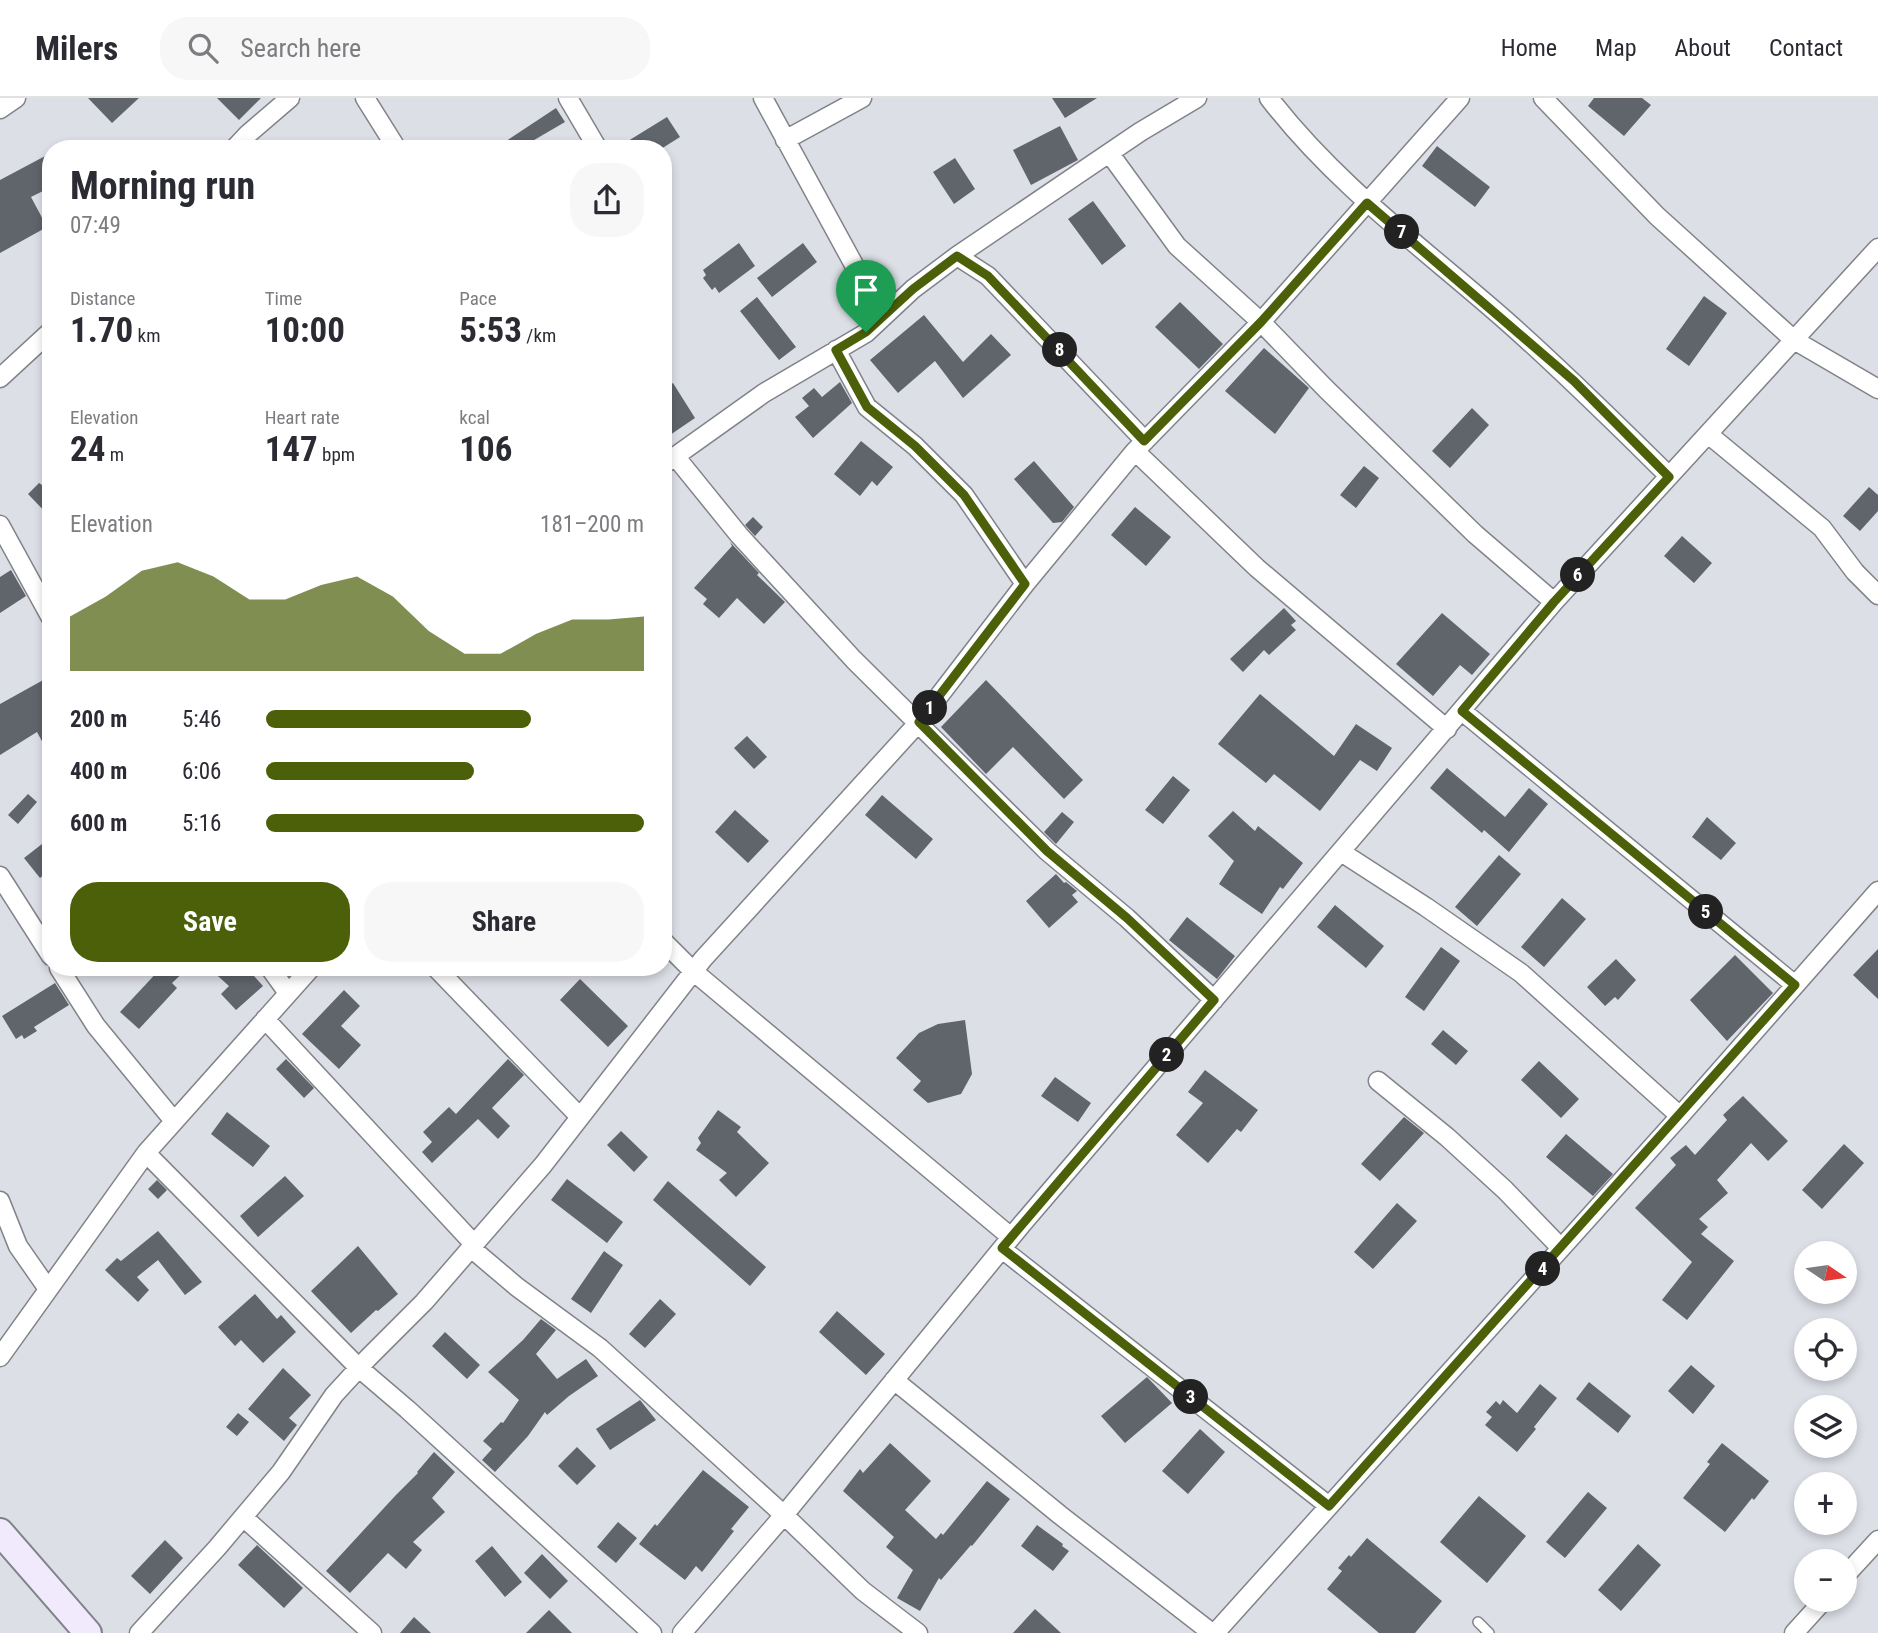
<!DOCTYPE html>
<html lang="en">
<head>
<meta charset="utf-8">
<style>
  body { margin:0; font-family:"Roboto Condensed",sans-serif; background:#f7f7f7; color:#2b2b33; height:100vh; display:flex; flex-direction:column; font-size:26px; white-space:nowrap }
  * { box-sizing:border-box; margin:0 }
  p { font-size:23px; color:#7c7c81 }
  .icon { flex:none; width:38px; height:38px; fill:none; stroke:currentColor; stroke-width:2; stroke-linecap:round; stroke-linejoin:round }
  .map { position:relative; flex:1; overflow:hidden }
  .drawer { position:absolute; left:42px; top:42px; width:630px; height:836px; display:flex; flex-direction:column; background:#fff; border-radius:28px; box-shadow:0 4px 10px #0003 }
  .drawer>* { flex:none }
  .needle { width:46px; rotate:103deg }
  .fabs { position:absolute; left:1794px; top:1143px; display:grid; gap:14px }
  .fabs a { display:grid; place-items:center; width:63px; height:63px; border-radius:50%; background:#fff; box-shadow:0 4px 10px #0003; font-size:35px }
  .pin { position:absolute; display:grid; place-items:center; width:60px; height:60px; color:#fff; margin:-72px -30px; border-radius:50% 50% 50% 0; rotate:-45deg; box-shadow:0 0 7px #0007 }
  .pin .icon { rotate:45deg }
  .km { position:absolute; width:35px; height:35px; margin:-18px; border-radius:50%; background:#222; color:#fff; font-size:19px; line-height:35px; text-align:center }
  .round { display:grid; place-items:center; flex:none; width:74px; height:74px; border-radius:28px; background:#f7f7f7 }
  .overview { display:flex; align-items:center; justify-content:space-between; height:119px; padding:0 28px }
  h1 { font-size:38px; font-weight:700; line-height:52px }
  .metrics { display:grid; grid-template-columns:repeat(3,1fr); gap:10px; height:119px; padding:7px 28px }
  .metrics div { display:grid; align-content:center }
  .metrics b { font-size:35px; font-weight:700 }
  .metrics small { font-size:19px; font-weight:400 }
  .metrics p { font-size:19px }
  .chart { height:196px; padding:14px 28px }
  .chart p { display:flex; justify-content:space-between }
  .chart svg { width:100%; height:126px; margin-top:7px; fill:#4b6008; opacity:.7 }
  .button { display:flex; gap:14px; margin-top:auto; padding:14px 28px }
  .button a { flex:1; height:80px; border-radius:28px; background:#4b6008; color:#fff; font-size:28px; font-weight:700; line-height:80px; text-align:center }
  .button a+a { background:#f7f7f7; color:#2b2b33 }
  ul { padding:0 28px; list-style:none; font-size:23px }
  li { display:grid; grid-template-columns:112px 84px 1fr; align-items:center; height:52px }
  li i { height:18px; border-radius:9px; background:#4b6008 }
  header { display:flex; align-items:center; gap:42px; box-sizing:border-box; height:98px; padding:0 35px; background:#fff; border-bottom:2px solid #e1e1e2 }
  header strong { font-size:33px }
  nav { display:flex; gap:38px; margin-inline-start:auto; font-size:24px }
  .search { width:490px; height:63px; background:#f7f7f7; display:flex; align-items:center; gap:18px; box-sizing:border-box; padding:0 24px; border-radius:28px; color:#7c7c81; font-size:26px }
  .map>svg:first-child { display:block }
  .building { fill:#5f656a }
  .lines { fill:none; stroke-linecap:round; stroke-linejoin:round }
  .lane-casing { stroke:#808389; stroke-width:12 }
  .street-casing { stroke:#808389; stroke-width:21 }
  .secondary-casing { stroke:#808389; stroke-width:30 }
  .lane { stroke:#fff; stroke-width:9 }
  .street { stroke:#fff; stroke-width:18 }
  .secondary { stroke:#f1eafc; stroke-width:26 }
  .route-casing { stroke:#fff; stroke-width:14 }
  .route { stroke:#4b6008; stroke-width:9 }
</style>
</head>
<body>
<header>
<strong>Milers</strong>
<div class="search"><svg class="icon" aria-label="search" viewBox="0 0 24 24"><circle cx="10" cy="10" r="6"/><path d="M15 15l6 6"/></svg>Search here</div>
<nav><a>Home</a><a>Map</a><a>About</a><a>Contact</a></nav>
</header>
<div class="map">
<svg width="1878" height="1535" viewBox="0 0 1878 1535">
  <rect width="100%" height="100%" fill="#dddfe7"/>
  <path class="building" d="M88 0H139L112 25Z
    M217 0H261L239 22Z
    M1052 0H1097L1065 20Z
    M1594 0H1642L1651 7 1624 38 1588 8Z
    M556 10 565 24 529 45 533 51H494Z
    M667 19 680 39 661 51H615Z
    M1060 28 1078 62 1031 87 1013 52Z
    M1437 48 1490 89 1475 109 1422 68Z
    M47 57 51 65V89L31 99 47 129 0 155V82Z
    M955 60 975 91 954 106 933 74Z
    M1093 103 1126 148 1102 167 1068 121Z
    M739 145 755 168 719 195 715 189 712 192 703 180 706 177 703 172Z
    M803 145 817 164 772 199 757 180Z
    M1704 198 1727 215 1689 268 1666 251Z
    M757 199 796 249 779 262 740 213Z
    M1180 204 1223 246 1199 271 1155 229Z
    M924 217 963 264 991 236 1011 257 963 300 935 263 898 295 870 262Z
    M1264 250 1309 290 1275 336 1225 293Z
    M840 284 852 305 813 340 795 319 809 308 802 300 814 290 822 299Z
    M673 285 695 320 670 337 663 327V291Z
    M1472 310 1489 327 1450 370 1432 353Z
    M861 343 893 369 877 388 872 383 860 398 834 376Z
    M1034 363 1074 409 1062 424 1053 425 1014 381Z
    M1364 368 1379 380 1356 410 1340 397Z
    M51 378V420L28 396 39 385 42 387Z
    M1869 389 1878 397V413L1860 433 1843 418Z
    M1135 409 1171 439 1146 468 1111 437Z
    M753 419 763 429 755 438 745 427Z
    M1682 438 1712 465 1694 485 1664 458Z
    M730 444 759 475 757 477 785 504 764 526 737 500 719 520 703 506 707 501 694 490 732 448Z
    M11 472 26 498 0 515V479Z
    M1284 510 1296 523 1291 527 1296 532 1269 557 1264 552 1243 574 1230 561Z
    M1442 515 1490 556 1472 577 1460 567 1433 598 1396 566Z
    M45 581 51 593V660L37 634 0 657V606Z
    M986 582 1083 682 1064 701 1013 649 986 676 941 629Z
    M1260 596 1334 658 1356 626 1392 650 1377 673 1360 662 1320 713 1274 676 1266 685 1218 646Z
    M747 638 767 659 754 671 734 650Z
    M1447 670 1505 719 1529 690 1548 706 1509 754 1484 732 1482 735 1430 690Z
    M1173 678 1190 692 1163 726 1145 712Z
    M28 696 37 704 18 726 8 717Z
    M882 697 933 741 916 761 865 717Z
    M735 712 769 743 748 765 715 734Z
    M1233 713 1255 733 1258 728 1303 765 1283 791 1280 789 1262 816 1219 786 1234 763 1208 738Z
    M1062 714 1074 724 1056 746 1044 734Z
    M1707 719 1736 745 1721 762 1692 739Z
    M51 739V771L40 780 24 760Z
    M1499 757 1521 776 1477 828 1455 809Z
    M1056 776 1064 785 1066 784 1077 793 1072 797 1078 804 1049 830 1026 803Z
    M1562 800 1586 821 1544 869 1521 849Z
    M1335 807 1384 848 1366 870 1317 829Z
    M1187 819 1235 858 1217 881 1169 842Z
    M1441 849 1460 863 1424 913 1405 899Z
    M1878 851V901L1853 877Z
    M1735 857 1773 895 1727 943 1690 902Z
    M1616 861 1636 882 1618 902 1615 899 1605 908 1587 889Z
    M161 870H188L172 885 177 890 139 931 120 914Z
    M209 870H247L263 888 236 912 221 896 229 888Z
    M580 881 628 928 608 949 560 902Z
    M55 885 69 907 34 929 37 933 24 941 22 937 16 941 2 918Z
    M344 892 360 908 341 928 361 947 339 971 302 936Z
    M965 922 972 976 961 996 928 1005 913 992 921 983 896 960 919 935 938 926Z
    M1443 932 1468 953 1456 967 1431 946Z
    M286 961 314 990 304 1000 276 971Z
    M508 961 524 977 492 1010 510 1028 498 1041 478 1021 432 1065 422 1054 432 1044 423 1034 449 1009 456 1016Z
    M1539 963 1579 1001 1561 1020 1521 982Z
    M1205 972 1258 1012 1241 1034 1237 1031 1208 1065 1176 1037 1203 1005 1188 994Z
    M1055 979 1091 1005 1078 1024 1041 998Z
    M1743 998 1788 1043 1768 1063 1751 1045 1717 1082 1728 1095 1699 1121 1708 1129 1701 1136 1734 1163 1687 1222 1662 1202 1692 1164 1635 1110 1676 1067 1670 1060 1686 1047 1695 1057 1727 1022 1723 1017Z
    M718 1012 741 1029 737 1034 769 1065 736 1099 719 1082 727 1075 696 1052 701 1045 698 1040Z
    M227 1014 270 1048 253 1069 211 1036Z
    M1404 1019 1424 1035 1380 1083 1361 1066Z
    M621 1033 648 1059 634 1074 607 1047Z
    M1566 1036 1613 1076 1593 1098 1546 1059Z
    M1844 1046 1864 1065 1822 1111 1802 1092Z
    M285 1078 304 1098 258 1139 240 1118Z
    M567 1081 623 1124 607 1145 551 1102Z
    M157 1082 167 1092 158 1101 148 1091Z
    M668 1083 766 1169 750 1188 653 1102Z
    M1397 1105 1417 1123 1373 1171 1354 1154Z
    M158 1133 202 1184 185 1197 158 1162 137 1179 149 1192 138 1204 105 1172 117 1160 121 1163Z
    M358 1148 398 1196 378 1213 376 1212 351 1235 311 1193Z
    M604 1153 623 1167 591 1215 571 1201Z
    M255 1196 277 1221 281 1217 296 1234 263 1265 241 1242 235 1248 218 1229Z
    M660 1201 676 1216 645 1250 629 1236Z
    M837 1213 885 1256 866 1277 819 1234Z
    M541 1221 556 1232 536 1256 557 1281 586 1261 598 1278 569 1298 547 1317 545 1314 528 1338 495 1374 482 1362 492 1351 483 1343 501 1324 503 1325 519 1302 488 1274 523 1242Z
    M445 1234 480 1267 467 1281 432 1248Z
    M1691 1267 1715 1288 1693 1316 1668 1293Z
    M283 1270 311 1297 289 1320 297 1327 284 1343 248 1311Z
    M1147 1279 1172 1305 1125 1345 1101 1318Z
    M1589 1284 1631 1318 1618 1335 1576 1301Z
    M1540 1286 1557 1300 1534 1329 1536 1331 1517 1354 1485 1327 1492 1319 1486 1314 1496 1303 1500 1307 1503 1302 1517 1315Z
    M640 1302 656 1322 610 1352 596 1331Z
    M238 1315 249 1324 237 1338 226 1329Z
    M1200 1331 1225 1354 1188 1396 1162 1373Z
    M890 1345 931 1383 905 1412 936 1441 941 1435 943 1437 987 1383 1010 1401 972 1448 971 1447 941 1482 939 1480 920 1513 897 1500 913 1472 886 1449 894 1439 843 1393 860 1371 863 1375Z
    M1722 1345 1769 1383 1754 1402 1752 1400 1725 1434 1683 1400 1710 1366 1707 1364Z
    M577 1349 596 1368 577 1387 558 1368Z
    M434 1354 455 1374 432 1400 445 1414 413 1444 422 1452 406 1471 388 1455 350 1495 326 1473 395 1398 418 1375 417 1374Z
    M703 1372 749 1409 731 1431 734 1433 702 1474 696 1468 685 1482 639 1446 655 1426 657 1428Z
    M1588 1394 1607 1410 1565 1460 1546 1444Z
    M1479 1398 1526 1438 1487 1485 1440 1444Z
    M618 1424 637 1440 616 1465 597 1449Z
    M1037 1427 1063 1446 1062 1448 1069 1453 1053 1473 1021 1448Z
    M1367 1440 1442 1503 1415 1535H1379L1327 1491 1342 1473 1338 1470 1349 1457 1351 1459Z
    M165 1442 183 1460 150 1496 131 1478Z
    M1638 1446 1661 1467 1621 1513 1598 1492Z
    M257 1447 303 1490 284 1510 238 1467Z
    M492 1448 522 1484 505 1499 475 1463Z
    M542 1456 568 1483 550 1501 524 1475Z
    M1035 1511 1061 1535H1013Z
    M549 1512 572 1535H526Z
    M414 1519 431 1535H400Z"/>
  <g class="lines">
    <g class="lane-casing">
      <path id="lane" d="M1478 1524 1489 1535"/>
    </g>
    <g class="street-casing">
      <path id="street" d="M365 0 397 51
        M568 0 598 51
        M763 0 853 165 881 221
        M1269 0C1335 86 1423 150 1504 221 1561 271 1615 325 1669 378
        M1543 0 1657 118 1794 242 1878 291
        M0 11 16 0
        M785 42 862 0
        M234 51 248 36 290 0
        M1110 56 1177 148 1261 224 1326 291 1475 436 1554 504
        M957 158 988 178 1145 343
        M836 252 867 309 915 348 964 397 1025 486
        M0 280 51 233
        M1708 336 1822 430 1855 474 1878 497
        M1135 353 1257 470 1447 631
        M675 358 739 437 854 562 1047 753 1127 820 1214 902
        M663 367 764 295 866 235 913 191 957 158 1140 34 1197 0
        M0 427 51 520
        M1462 613 1795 887
        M1341 754 1426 809 1521 875 1680 1018
        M0 778 51 858
        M663 843 693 873 1011 1139
        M59 870 96 928 174 1023
        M270 870 288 895
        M436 870 580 1019
        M265 921 474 1146
        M1378 983 1447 1039 1505 1092 1561 1150
        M146 1055 359 1270 407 1311 652 1535
        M0 1103 18 1148 48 1191
        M471 1150 517 1189 600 1250 784 1417 863 1493 918 1535
        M1002 1151 1329 1408
        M0 1259 146 1055 311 870
        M894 1282 1060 1417 1212 1535
        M243 1419 372 1535
        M1844 1479 1878 1442
        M139 1535 217 1450 281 1374 334 1297 368 1260 424 1204 543 1067 703 861 919 624 1025 486 1135 353 1261 224 1460 0
        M682 1535 784 1417 1022 1126 1554 504 1878 150
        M1215 1535 1680 1018 1878 793
        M1794 1535 1824 1502"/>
    </g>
    <g class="secondary-casing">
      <path id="secondary" d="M0 1434 88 1535"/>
    </g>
    <use href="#lane" class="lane"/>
    <use href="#street" class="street"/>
    <use href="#secondary" class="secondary"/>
  </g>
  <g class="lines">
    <g class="route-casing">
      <path id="route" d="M1367 105 1574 283 1669 379 1554 504 1462 613 1795 887 1329 1408 1002 1150 1214 902 1127 820 1047 753 919 624 1025 486 964 397 915 348 867 309 836 252 866 234 913 191 957 158 988 178 1144 343 1261 224Z"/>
    </g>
    <use href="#route" class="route"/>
  </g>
</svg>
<div class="fabs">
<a><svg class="needle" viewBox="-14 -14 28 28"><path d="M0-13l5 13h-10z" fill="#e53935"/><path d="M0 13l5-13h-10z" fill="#7c7c81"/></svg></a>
<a><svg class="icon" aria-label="locate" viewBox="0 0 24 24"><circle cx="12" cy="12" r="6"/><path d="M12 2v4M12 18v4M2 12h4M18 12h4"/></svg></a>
<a><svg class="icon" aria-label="layers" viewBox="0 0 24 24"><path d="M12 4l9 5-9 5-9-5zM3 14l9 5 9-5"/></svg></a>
<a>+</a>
<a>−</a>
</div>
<div class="pin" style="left:866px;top:234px;background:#1e9e55"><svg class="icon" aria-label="arrive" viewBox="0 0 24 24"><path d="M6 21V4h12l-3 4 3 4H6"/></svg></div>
<b class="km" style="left:930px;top:610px">1</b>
<b class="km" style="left:1167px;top:957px">2</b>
<b class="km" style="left:1191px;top:1299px">3</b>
<b class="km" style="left:1543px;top:1171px">4</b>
<b class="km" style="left:1706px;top:814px">5</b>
<b class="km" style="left:1578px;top:477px">6</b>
<b class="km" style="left:1402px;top:134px">7</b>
<b class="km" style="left:1060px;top:252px">8</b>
<section class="drawer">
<div class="overview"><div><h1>Morning run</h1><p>07:49</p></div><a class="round"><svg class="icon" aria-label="share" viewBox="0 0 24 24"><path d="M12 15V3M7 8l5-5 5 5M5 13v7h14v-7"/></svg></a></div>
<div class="metrics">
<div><p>Distance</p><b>1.70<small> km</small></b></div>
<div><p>Time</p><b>10:00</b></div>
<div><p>Pace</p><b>5:53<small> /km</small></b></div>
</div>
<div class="metrics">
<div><p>Elevation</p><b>24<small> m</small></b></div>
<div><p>Heart rate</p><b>147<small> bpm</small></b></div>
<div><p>kcal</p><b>106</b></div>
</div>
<div class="chart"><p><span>Elevation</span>181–200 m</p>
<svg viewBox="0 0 160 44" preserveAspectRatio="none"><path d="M0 44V25L10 18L20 9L30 6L40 11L50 19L60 19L70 14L80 11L90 18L100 30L110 38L120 38L130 31L140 26L150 26L160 25V44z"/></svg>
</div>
<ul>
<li><b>200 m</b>5:46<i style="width:70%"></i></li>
<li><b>400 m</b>6:06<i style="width:55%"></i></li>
<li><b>600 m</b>5:16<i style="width:100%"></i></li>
</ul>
<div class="button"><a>Save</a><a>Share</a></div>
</section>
</div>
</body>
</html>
